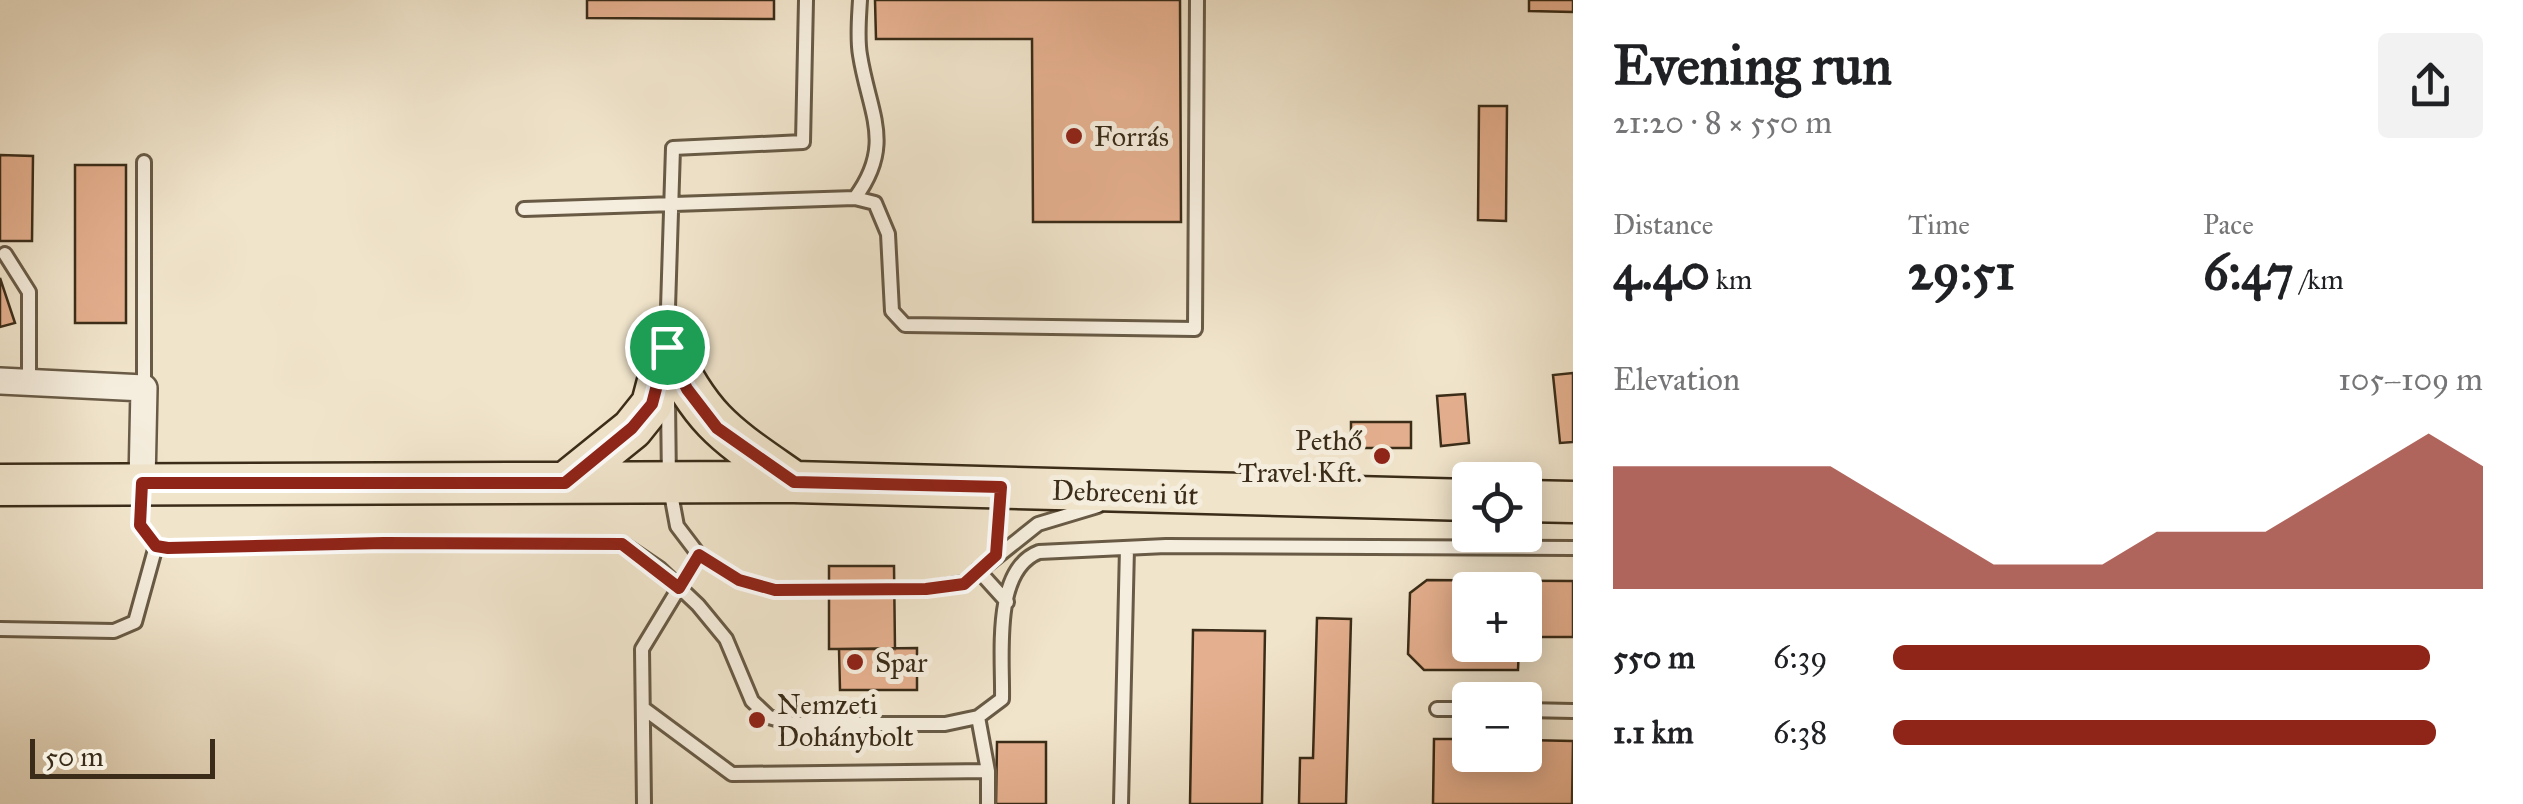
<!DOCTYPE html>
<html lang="en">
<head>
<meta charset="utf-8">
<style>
  body { margin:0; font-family:"IM FELL Great Primer",serif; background:#f2f2f2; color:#202124; height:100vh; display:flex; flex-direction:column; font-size:38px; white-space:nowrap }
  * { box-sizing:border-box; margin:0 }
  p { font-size:32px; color:#757577 }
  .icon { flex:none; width:55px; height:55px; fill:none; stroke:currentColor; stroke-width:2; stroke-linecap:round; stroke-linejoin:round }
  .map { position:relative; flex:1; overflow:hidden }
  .details { display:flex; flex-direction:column; background:#fff; width:950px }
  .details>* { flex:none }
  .controls { position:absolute; left:1452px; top:462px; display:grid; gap:20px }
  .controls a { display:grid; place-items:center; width:90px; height:90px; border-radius:10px; background:#fff; box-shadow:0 5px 25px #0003; font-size:50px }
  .scale { position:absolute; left:30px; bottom:25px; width:185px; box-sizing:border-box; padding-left:10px; border:5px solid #3a2c18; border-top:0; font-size:28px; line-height:35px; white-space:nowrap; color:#3a2c18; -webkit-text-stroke:8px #f5eddd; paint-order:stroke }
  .pin { position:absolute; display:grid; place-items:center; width:85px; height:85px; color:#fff; margin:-42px; border:5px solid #fff; border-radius:50%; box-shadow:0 2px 10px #0007 }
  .round { display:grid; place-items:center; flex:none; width:105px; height:105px; border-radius:10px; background:#f2f2f2 }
  .headline { display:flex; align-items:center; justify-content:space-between; height:170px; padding:0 40px }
  h1 { font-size:55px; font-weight:700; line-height:75px }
  .stats { display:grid; grid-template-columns:repeat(3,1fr); gap:15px; height:170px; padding:10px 40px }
  .stats div { display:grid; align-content:center }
  .stats b { font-size:50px; font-weight:700 }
  .stats small { font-size:28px; font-weight:400 }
  .stats p { font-size:28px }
  .chart { height:280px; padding:20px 40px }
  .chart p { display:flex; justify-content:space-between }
  .chart svg { width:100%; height:180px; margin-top:10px; fill:#8f2418; opacity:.7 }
  ul { padding:0 40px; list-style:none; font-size:32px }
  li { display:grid; grid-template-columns:160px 120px 1fr; align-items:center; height:75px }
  li i { height:25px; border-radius:12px; background:#8f2418 }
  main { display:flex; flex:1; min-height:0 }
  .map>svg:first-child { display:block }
  .building { fill:#e4af8e; stroke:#3a2c18; stroke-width:2.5 }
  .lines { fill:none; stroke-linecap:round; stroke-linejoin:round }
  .lane-casing { stroke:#685a45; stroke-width:18 }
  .street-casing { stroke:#685a45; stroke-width:30 }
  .primary-casing { stroke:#3a2c18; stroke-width:45 }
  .lane { stroke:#f5eddd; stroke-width:12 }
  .street { stroke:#f5eddd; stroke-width:25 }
  .primary { stroke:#f0e4cb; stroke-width:40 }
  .route-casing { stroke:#fff; stroke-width:20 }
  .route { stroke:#8f2418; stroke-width:12 }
  .poi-dot { fill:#8f2418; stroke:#f5eddd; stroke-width:4 }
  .labels { text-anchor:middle; stroke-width:10; stroke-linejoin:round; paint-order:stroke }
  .poi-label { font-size:28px; fill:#3a2c18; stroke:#f5eddd; text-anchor:start }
  .street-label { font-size:28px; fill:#3a2c18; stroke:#f5eddd }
</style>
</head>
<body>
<main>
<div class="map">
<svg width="1573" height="804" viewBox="0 0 1573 804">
  <rect width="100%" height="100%" fill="#f0e4cb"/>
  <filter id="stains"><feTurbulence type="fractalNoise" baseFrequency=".002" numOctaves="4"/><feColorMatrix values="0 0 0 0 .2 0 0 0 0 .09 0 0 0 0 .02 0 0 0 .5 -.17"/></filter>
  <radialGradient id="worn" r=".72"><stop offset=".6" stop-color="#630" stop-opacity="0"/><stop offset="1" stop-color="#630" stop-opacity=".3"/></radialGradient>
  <path class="building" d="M587 0H774V19L587 18Z
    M875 0H1180L1181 222H1033L1032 39H876Z
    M1529 0H1573V12L1529 11Z
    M1479 106H1507L1506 221 1478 220Z
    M0 155 33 156 32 241H0Z
    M75 165H126V323H75Z
    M0 278 15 323 0 327Z
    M1573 373V442L1560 443 1553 375Z
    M1465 394 1469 443 1441 446 1437 396Z
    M1351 422H1411V448H1351Z
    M829 566H894L895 649H829Z
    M1427 580 1573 581V637H1525V590H1470V645H1519L1518 670H1424L1408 654 1410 593Z
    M1317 618 1351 619 1346 804H1299L1300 758H1313Z
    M1193 630 1265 631 1262 804H1190Z
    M917 648V690H840L839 649Z
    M1434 739H1470V755H1525V740L1573 741 1572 804H1433Z
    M997 742H1046V804H996Z"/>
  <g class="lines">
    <g class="lane-casing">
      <path id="lane" d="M144 162V388
        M855 198 875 203 888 234 892 311 905 325 1195 329 1197 0
        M524 209 855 198C895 144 869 113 860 55 857 38 859 18 860 0
        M5 254 29 292V381
        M667 340 673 148 803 142 806 0
        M668 400 669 483 677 526 699 555 739 580 775 590 926 589 964 583 1038 524 1098 506
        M141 491 140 525 156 546 168 548 384 543 623 544 660 569 698 605 726 639 752 701 769 717 794 724H945L978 717 1002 699C1003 657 992 570 1039 552L1166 546 1573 548
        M996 555 1001 492
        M978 570 1007 602
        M0 629 114 631 135 622 156 546
        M643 708 732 774 988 771
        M1437 709H1470
        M1525 710 1573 711
        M978 717 988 771V804
        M644 804 642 649 699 555
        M1121 804 1127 548"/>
    </g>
    <g class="street-casing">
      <path id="street" d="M0 381 144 388 142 483"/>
    </g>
    <g class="primary-casing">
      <path id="primary" d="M667 347C703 423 727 435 794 482
        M565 483 632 429 652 404 667 347
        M0 485 794 482 1470 500
        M1525 501 1573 502"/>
    </g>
    <use href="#lane" class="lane"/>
    <use href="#street" class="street"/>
    <use href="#primary" class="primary"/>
  </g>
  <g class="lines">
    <g class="route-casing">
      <path id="route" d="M667 347 687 389 717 428 794 482 1001 487 996 555 964 584 926 589 775 590 739 580 699 555 679 588 622 544 384 543 168 548 156 546 140 525 142 483H565L632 428 652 404Z"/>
    </g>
    <use href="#route" class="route"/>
  </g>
  <g class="poi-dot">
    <circle cx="1074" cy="136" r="10"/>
    <circle cx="1382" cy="456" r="10"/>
    <circle cx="855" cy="662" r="10"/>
    <circle cx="757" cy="720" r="10"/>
  </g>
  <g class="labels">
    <g class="poi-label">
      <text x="1094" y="146">Forrás</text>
      <text x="1362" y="450" text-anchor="end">Pethő<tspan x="1362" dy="32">Travel Kft.</tspan></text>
      <text x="875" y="672">Spar</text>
      <text x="777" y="714">Nemzeti<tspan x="777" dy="32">Dohánybolt</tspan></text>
    </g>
    <g class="street-label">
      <text transform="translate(1125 492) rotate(2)" y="10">Debreceni út</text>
    </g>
  </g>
  <rect width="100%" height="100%" filter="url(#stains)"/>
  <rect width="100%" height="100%" fill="url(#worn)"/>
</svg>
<div class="controls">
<a><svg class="icon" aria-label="locate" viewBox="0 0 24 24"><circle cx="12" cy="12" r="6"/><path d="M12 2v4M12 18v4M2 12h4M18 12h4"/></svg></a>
<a>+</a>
<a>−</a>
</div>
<div class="scale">50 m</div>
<div class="pin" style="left:667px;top:347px;background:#1e9e55"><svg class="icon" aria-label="arrive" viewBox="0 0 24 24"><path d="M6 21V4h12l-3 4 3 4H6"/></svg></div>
</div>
<section class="details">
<div class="headline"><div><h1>Evening run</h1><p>21:20 · 8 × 550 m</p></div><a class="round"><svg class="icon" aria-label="share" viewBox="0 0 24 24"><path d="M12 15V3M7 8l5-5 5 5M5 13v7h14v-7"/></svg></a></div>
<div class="stats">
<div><p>Distance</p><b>4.40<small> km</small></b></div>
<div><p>Time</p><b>29:51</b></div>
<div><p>Pace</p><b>6:47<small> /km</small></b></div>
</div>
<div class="chart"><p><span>Elevation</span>105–109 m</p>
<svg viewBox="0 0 160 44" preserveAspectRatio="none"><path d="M0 44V14L10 14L20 14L30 14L40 14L50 22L60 30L70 38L80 38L90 38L100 30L110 30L120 30L130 22L140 14L150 6L160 14V44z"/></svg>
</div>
<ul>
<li><b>550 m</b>6:39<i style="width:91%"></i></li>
<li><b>1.1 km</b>6:38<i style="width:92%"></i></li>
</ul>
</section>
</main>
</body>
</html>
